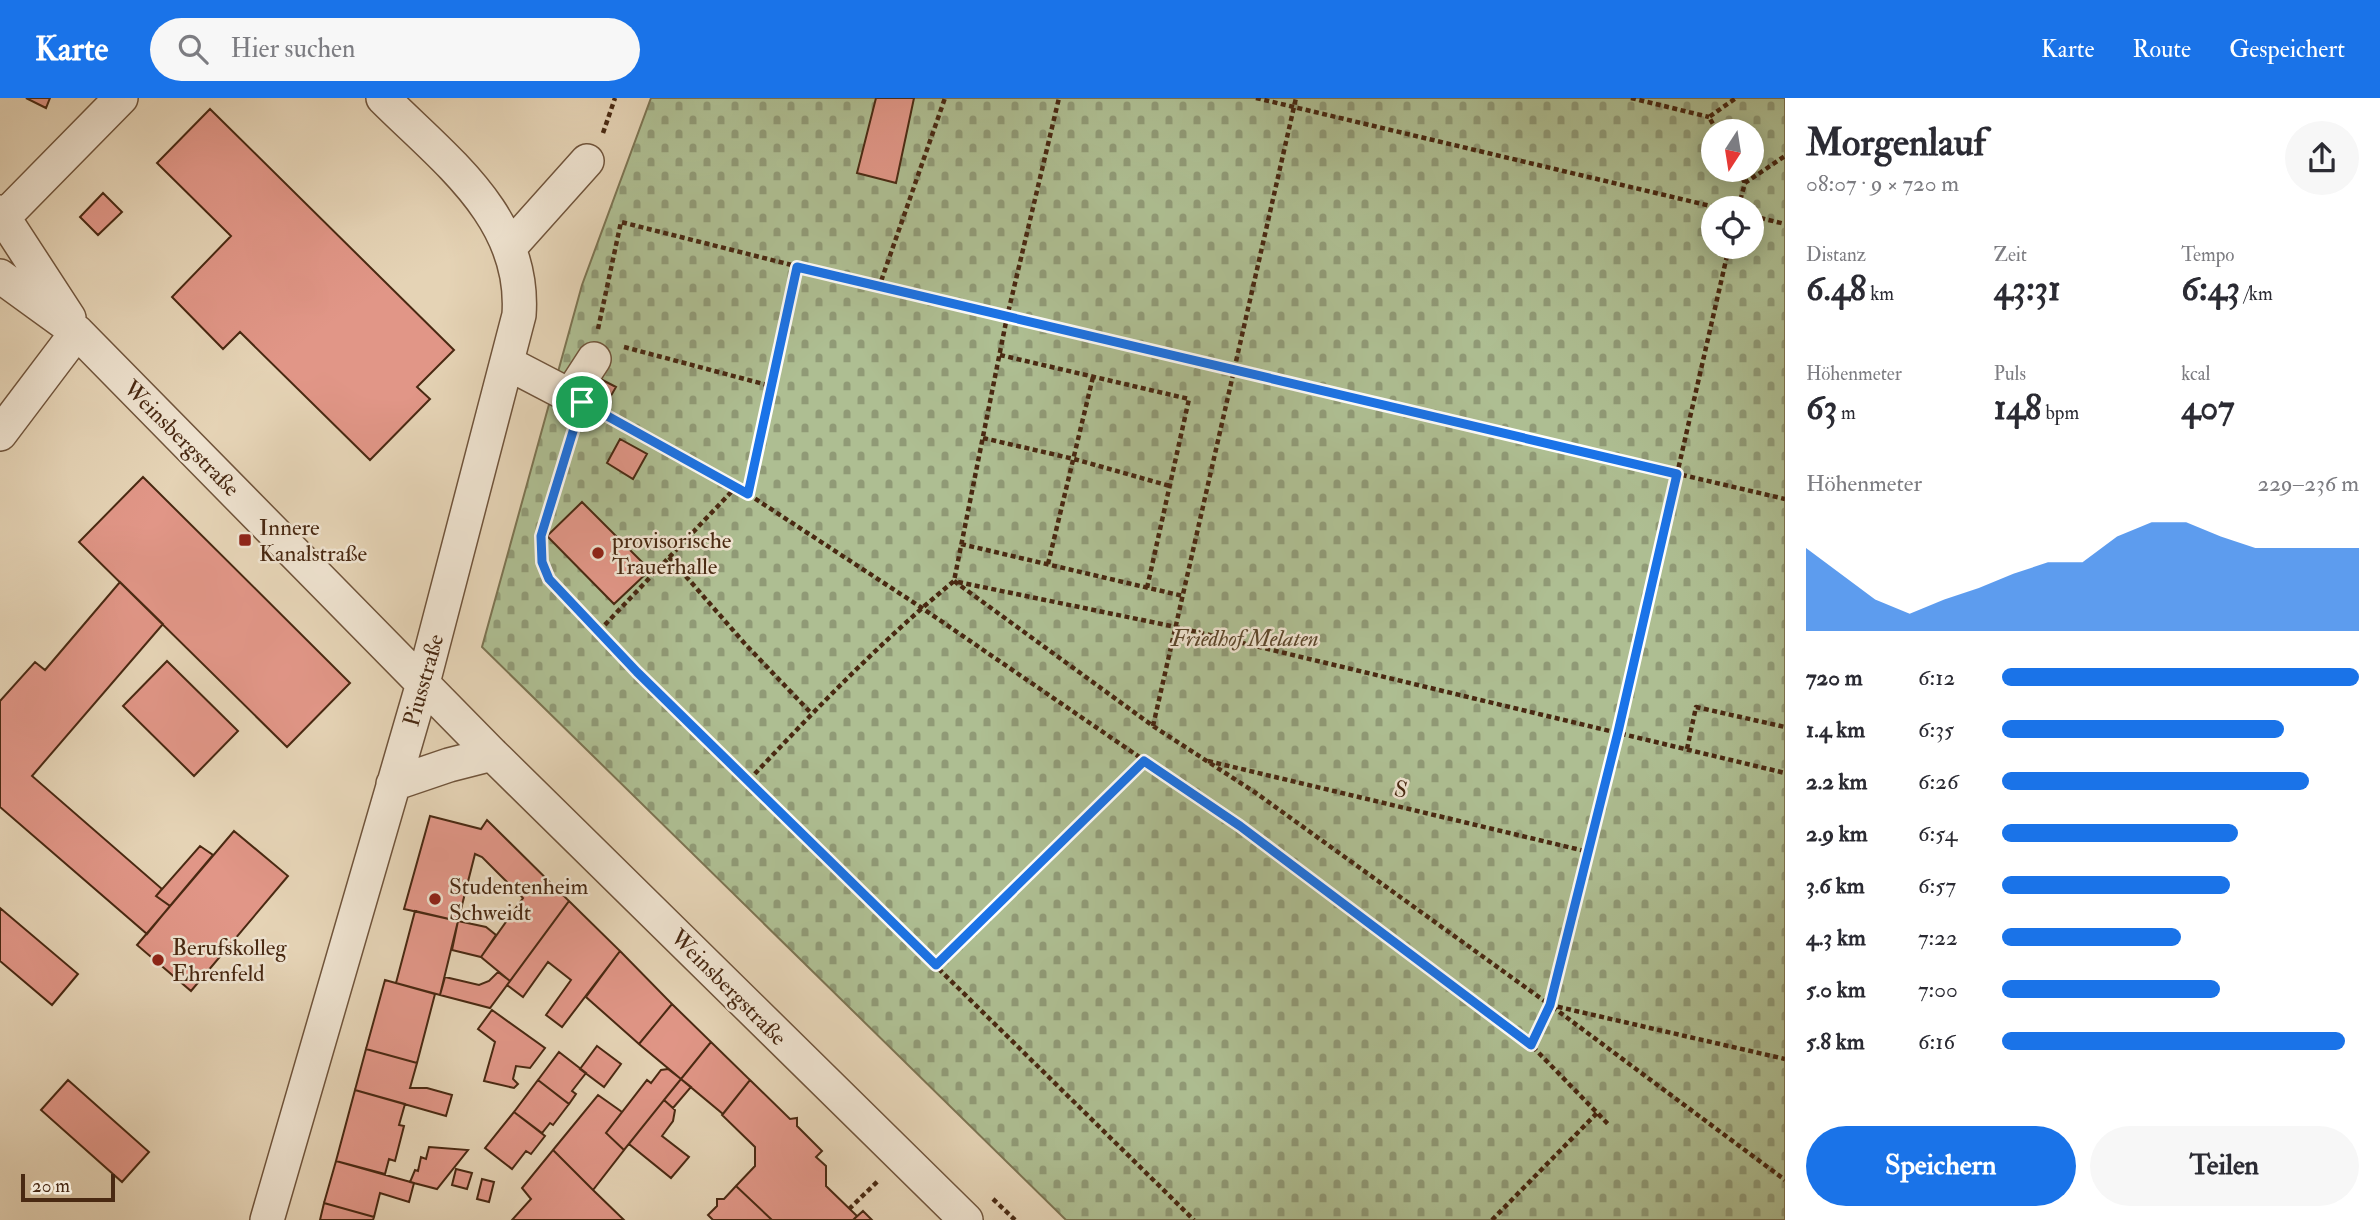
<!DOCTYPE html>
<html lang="de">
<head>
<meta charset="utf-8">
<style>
  body { margin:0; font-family:"IM FELL Double Pica",serif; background:#f7f7f7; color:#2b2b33; height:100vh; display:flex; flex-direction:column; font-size:26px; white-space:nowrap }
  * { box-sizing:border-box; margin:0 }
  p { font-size:23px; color:#7c7c81 }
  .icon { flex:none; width:38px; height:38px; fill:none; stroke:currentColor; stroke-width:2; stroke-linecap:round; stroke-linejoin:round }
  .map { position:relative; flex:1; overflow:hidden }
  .panel { display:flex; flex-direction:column; background:#fff; width:595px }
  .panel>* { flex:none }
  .needle { width:46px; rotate:192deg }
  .controls { position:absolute; left:1701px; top:21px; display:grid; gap:14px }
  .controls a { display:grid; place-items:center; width:63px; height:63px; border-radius:50%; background:#fff; box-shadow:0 4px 18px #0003; font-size:35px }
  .scale { position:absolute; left:21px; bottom:18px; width:94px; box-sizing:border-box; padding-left:7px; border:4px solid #492912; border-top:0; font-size:19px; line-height:24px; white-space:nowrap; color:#492912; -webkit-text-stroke:5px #eee2cf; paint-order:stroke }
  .pin { position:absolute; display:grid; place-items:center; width:60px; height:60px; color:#fff; margin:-30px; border:4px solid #fff; border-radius:50%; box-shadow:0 2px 7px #0007 }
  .round { display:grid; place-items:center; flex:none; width:74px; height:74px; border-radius:37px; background:#f7f7f7 }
  .summary { display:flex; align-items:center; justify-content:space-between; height:119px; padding:0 21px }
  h1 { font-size:38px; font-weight:800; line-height:52px }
  .figures { display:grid; grid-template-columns:repeat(3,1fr); gap:10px; height:119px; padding:7px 21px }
  .figures div { display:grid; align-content:center }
  .figures b { font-size:35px; font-weight:800 }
  .figures small { font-size:19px; font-weight:400 }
  .figures p { font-size:19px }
  .chart { height:196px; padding:14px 21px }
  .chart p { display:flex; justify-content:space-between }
  .chart svg { width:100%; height:126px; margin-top:7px; fill:#1a73e8; opacity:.7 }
  .action { display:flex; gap:14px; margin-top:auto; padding:14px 21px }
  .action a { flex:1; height:80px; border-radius:42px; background:#1a73e8; color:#fff; font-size:28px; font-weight:800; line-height:80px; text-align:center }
  .action a+a { background:#f7f7f7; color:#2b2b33 }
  ul { padding:0 21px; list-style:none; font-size:23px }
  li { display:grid; grid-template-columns:112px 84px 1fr; align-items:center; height:52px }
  li i { height:18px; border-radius:9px; background:#1a73e8 }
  header { display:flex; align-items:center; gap:42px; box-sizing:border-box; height:98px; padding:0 35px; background:#1a73e8; color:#fff }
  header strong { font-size:33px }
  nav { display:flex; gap:38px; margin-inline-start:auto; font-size:24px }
  .search { width:490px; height:63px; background:#f7f7f7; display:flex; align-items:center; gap:18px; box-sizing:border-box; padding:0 24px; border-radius:38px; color:#7c7c81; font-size:26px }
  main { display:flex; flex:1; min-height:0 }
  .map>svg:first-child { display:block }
  .cemetery { fill:url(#cemetery-stones); stroke:#7c7452; stroke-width:2; fill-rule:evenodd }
  .building { fill:#e19687; stroke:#492912; stroke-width:2 }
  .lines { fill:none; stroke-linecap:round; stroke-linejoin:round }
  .minor-casing { stroke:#70543b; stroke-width:36 }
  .path { stroke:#492912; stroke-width:4.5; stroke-dasharray:5 3.5; stroke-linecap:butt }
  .minor { stroke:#eee2cf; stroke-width:33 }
  .route-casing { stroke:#fff; stroke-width:14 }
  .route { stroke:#1a73e8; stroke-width:9 }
  .poi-dot { fill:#8f2418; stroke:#eee2cf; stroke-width:2.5 }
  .labels { text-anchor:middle; stroke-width:5; stroke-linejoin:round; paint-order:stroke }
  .street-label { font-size:23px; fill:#492912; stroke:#eee2cf }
  .poi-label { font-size:23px; fill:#492912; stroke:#eee2cf; text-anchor:start }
  .park-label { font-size:23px; font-style:italic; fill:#5d472c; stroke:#eee2cf }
</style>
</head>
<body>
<header>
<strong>Karte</strong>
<div class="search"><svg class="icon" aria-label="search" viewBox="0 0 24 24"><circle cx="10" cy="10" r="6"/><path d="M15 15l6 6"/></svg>Hier suchen</div>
<nav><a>Karte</a><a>Route</a><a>Gespeichert</a></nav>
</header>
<main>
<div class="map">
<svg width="1785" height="1122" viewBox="0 0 1785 1122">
  <defs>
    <pattern id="cemetery-stones" width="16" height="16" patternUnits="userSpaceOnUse" patternTransform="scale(1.75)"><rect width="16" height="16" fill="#aebe92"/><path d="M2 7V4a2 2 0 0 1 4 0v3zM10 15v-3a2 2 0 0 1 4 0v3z" fill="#909a76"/></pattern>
  </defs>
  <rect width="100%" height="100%" fill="#e5d3b5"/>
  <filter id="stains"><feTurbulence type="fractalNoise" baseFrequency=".00286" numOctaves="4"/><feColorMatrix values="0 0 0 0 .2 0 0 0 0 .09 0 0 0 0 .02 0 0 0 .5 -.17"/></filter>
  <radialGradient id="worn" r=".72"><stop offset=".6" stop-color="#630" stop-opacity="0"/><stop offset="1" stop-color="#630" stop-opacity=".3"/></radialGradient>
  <path class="cemetery" d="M651 0H1785V1122H1066L482 549 582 187ZM1713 33H1752V72H1713ZM1713 110H1752V149H1713Z"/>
  <path class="building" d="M26 0H50L46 10Z
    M914 0 896 85 857 75 876 0Z
    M210 11 454 252 417 289 430 301 370 362 240 234 223 251 172 199 231 138 157 65Z
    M103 95 122 114 98 137 80 119Z
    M587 274 616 289 608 303 580 287Z
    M620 341 647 356 633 381 607 365Z
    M143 379 350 585 287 649 79 444Z
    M582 404 650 472 614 506 547 438Z
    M120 484 163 526 32 678 162 791 156 798 170 808 147 836 0 709V603L35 564 45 572Z
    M167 563 238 633 194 678 123 608Z
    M430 718 481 731 487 722 569 803 510 883 481 859 523 800 482 759 475 756 458 823 404 811Z
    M234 733 288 778 191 893 137 847Z
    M200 748 213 757 170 808 156 798Z
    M569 803 620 853 562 929 546 917 571 882 548 864 523 899 507 887Z
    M0 810 78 876 52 907 0 863Z
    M415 813 458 823 440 897 396 885Z
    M458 823 486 829 496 837 481 859 452 852Z
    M620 853 672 906 639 946 586 899Z
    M498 874 510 883 490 910 440 897 445 879 479 887 489 883Z
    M385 882 435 896 417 965 366 951Z
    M672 906 711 944 681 981 639 946Z
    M492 912 545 950 530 970 516 968 513 981 518 986 514 990 484 983 495 944 478 931Z
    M711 944 750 982 723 1016 681 981Z
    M597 948 621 966 604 989 580 971Z
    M366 951 417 965 410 990H427L452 997 446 1018 355 992Z
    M559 954 586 975 572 993 576 996 569 1006 538 982Z
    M668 971 681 981 624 1052 606 1035 647 982 651 985 661 972Z
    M681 981 691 989 673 1010 664 1002Z
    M68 982 149 1054 122 1084 41 1012Z
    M538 982 569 1006 553 1027 550 1025 542 1035 514 1014Z
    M750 982 790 1021 797 1020V1028L822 1053 816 1059 826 1068V1088L857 1118 853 1122H772L736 1088 755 1068V1049L722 1017Z
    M355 992 405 1006 399 1027 404 1028 395 1063 389 1061 385 1076 336 1063Z
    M598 997 622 1014 606 1035 624 1052 593 1092 553 1052Z
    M664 1002 675 1012 673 1023 662 1038 689 1059 671 1080 629 1046Z
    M514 1014 545 1038 531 1056 526 1053 512 1071 485 1050Z
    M429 1049 468 1052 437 1091 410 1084 415 1072 418 1073 421 1059 426 1061Z
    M553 1052 593 1092 624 1122H512L531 1101 522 1090Z
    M336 1063 414 1085 409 1104 380 1095 374 1119 324 1105Z
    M456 1071 472 1075 467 1091 452 1087Z
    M482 1081 494 1084 489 1104 477 1101Z
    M736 1088 772 1122H713L708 1117 717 1108V1101H724Z
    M324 1105 374 1119 373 1122H320Z
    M863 1113 872 1122H853Z"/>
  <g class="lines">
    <g class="minor-casing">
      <path id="minor" d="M0 114 69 220
        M4 119 121 0
        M510 149 587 63
        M0 178 77 234 492 656 966 1122
        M507 265 582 304
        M570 298 594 261
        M0 336 77 234
        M393 686 449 667 492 656
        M267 1122 423 585 519 217C526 120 445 62 383 0"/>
    </g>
    <path class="path" d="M1256 0 1719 110
      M1631 0 1709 19
      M1717 33 1709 19 1736 0
      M603 35 615 0
      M1738 72 1745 85
      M1738 110 1745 85 1785 58
      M1752 118 1785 126
      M1729 149 1618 634 1550 907 1785 1082
      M879 189 1785 401
      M598 231 621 124 879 189 945 0
      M624 249 771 288
      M1000 257 1189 301 1147 490
      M609 319 748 396 798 169
      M573 333 541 438 542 464 549 481 637 574 1194 1122
      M983 340 1074 361 1170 388
      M748 396 922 510 1240 728 1531 947 1608 1026
      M961 446 1183 498
      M669 459 746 547 811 615
      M1048 466 1093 279
      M954 483 1153 628 1256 695 1550 907 1785 961
      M958 484 1176 529 1785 675
      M599 533 736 389
      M1153 628 1296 0
      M1687 651 1696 609 1785 629
      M1208 663 1589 754
      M749 682C814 613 880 544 954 483L1007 219 1059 0
      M936 867 1144 663
      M1531 947 1550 907
      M993 1101 1015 1122
      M849 1111 879 1082
      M1492 1122 1598 1014"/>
    <use href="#minor" class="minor"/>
  </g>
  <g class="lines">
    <g class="route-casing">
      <path id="route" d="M797 169 1677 376 1618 634 1550 907 1531 947 1240 728 1144 663 936 867 637 574 549 481 542 464 541 438 582 304 748 396Z"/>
    </g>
    <use href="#route" class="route"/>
  </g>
  <g class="poi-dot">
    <rect x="238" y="435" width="14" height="14" rx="3.5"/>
    <circle cx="598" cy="455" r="7"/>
    <circle cx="435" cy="801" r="7"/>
    <circle cx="158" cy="862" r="7"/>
  </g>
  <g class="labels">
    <g class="street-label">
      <text transform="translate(182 340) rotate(45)" y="8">Weinsbergstraße</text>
      <text transform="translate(423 582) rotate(-74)" y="8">Piusstraße</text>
      <text transform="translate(1401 691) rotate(13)" y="8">S</text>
      <text transform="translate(729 889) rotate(45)" y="8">Weinsbergstraße</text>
    </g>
    <g class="poi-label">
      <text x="259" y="437">Innere<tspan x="259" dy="26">Kanalstraße</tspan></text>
      <text x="612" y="450">provisorische<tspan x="612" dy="26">Trauerhalle</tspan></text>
      <text x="449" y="796">Studentenheim<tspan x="449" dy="26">Schweidt</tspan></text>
      <text x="172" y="857">Berufskolleg<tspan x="172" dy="26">Ehrenfeld</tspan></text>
    </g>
    <g class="park-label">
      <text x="1245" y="548">Friedhof Melaten</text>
    </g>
  </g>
  <rect width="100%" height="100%" filter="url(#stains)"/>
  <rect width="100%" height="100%" fill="url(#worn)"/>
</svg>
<div class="controls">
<a><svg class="needle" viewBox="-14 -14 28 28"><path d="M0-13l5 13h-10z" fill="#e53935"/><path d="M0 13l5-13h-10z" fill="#7c7c81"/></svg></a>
<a><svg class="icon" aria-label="locate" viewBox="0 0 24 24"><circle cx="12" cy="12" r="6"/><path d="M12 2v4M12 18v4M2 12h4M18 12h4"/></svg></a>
</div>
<div class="scale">20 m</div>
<div class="pin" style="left:582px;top:304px;background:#1e9e55"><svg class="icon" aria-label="arrive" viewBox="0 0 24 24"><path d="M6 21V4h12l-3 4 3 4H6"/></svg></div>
</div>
<section class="panel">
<div class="summary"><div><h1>Morgenlauf</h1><p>08:07 · 9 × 720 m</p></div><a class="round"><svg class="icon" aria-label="share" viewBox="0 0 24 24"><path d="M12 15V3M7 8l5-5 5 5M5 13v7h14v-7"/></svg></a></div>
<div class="figures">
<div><p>Distanz</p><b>6.48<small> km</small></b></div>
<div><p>Zeit</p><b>43:31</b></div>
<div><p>Tempo</p><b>6:43<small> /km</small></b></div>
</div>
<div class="figures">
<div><p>Höhenmeter</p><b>63<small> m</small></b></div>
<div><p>Puls</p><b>148<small> bpm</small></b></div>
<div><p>kcal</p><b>407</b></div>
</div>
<div class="chart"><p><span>Höhenmeter</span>229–236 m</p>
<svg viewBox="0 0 160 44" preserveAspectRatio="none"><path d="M0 44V15L10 24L20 33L30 38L40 33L50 29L60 24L70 20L80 20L90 11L100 6L110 6L120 11L130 15L140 15L150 15L160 15V44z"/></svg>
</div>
<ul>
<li><b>720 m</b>6:12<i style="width:100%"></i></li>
<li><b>1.4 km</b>6:35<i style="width:79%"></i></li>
<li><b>2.2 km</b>6:26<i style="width:86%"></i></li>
<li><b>2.9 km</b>6:54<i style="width:66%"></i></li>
<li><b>3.6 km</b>6:57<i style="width:64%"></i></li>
<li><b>4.3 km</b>7:22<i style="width:50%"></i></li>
<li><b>5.0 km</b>7:00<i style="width:61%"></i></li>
<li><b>5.8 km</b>6:16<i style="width:96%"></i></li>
</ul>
<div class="action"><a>Speichern</a><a>Teilen</a></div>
</section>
</main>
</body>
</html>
